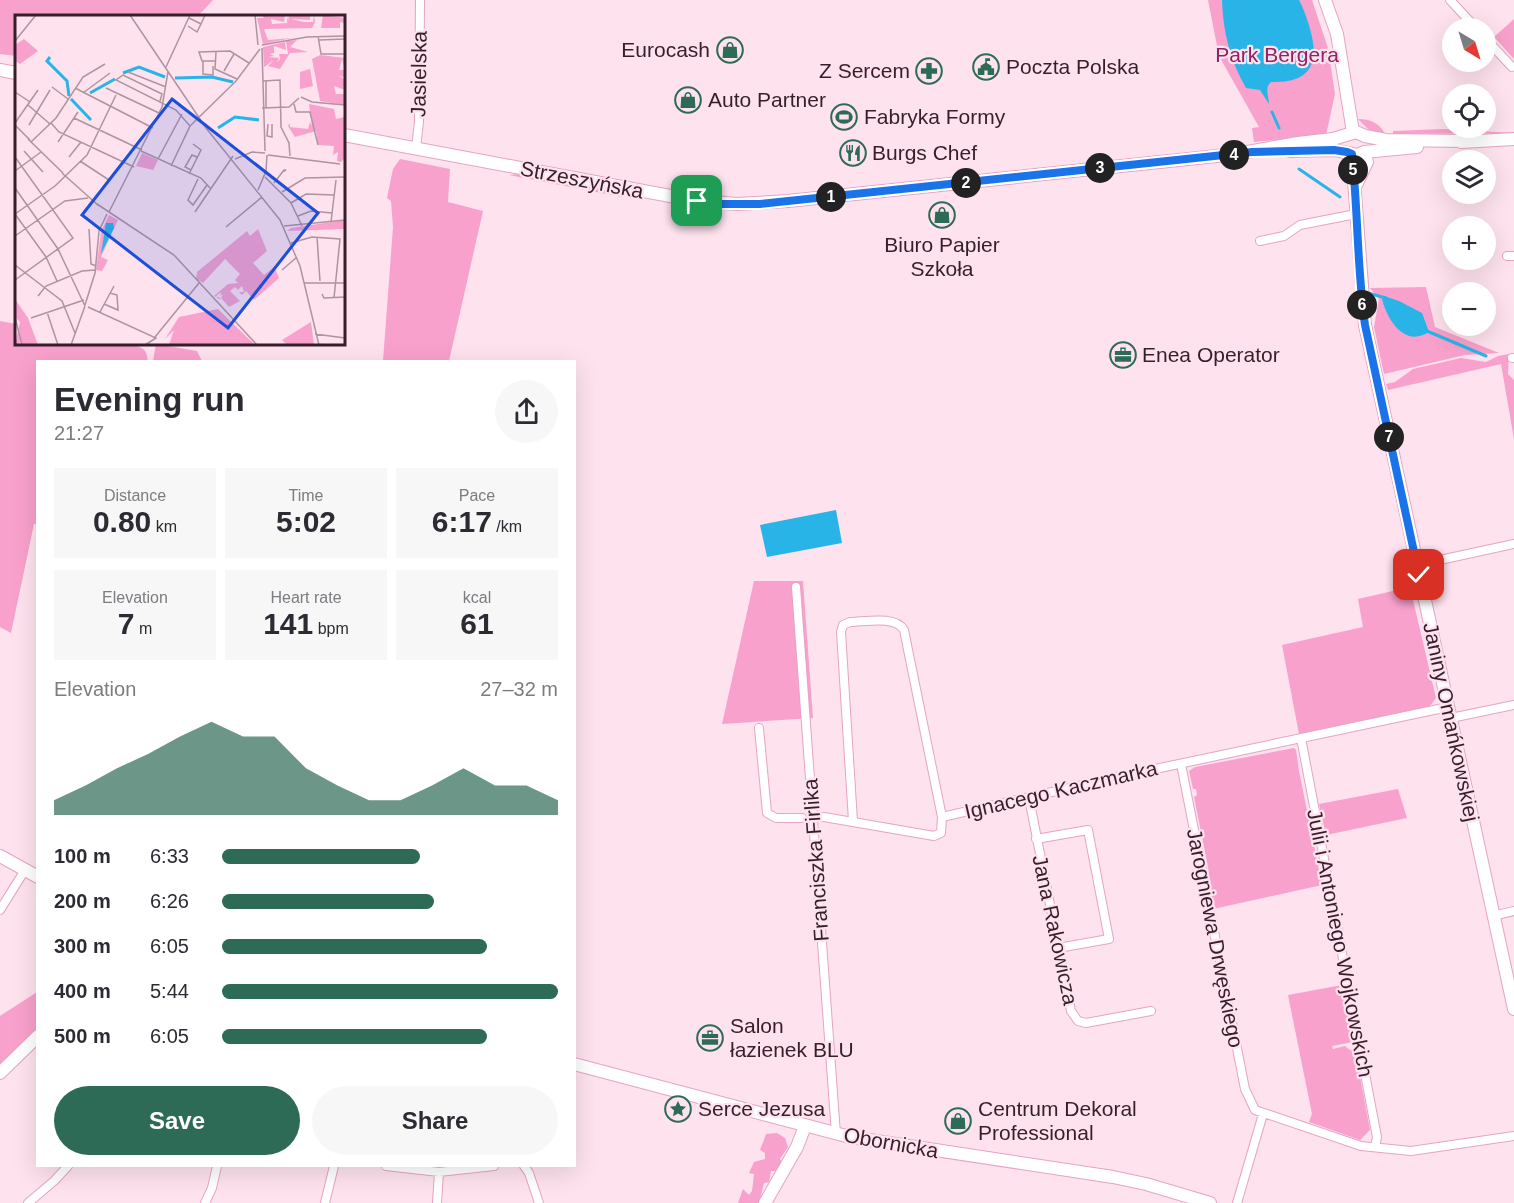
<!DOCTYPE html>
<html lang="en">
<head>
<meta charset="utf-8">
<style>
  body { margin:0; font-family:Helvetica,sans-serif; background:#f7f7f7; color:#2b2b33; height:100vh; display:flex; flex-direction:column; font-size:22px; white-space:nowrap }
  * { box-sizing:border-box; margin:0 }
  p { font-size:20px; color:#7c7c81 }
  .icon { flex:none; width:33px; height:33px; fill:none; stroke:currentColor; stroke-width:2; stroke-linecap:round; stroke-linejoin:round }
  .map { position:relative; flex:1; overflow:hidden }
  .panel { position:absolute; left:36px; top:360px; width:540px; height:807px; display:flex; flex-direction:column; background:#fff; border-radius:0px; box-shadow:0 6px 24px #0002 }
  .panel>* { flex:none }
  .needle { width:39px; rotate:142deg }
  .tools { position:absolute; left:1442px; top:18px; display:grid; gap:12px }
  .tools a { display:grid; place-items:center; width:54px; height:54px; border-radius:50%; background:#fff; box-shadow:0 6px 24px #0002; font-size:30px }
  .pin { position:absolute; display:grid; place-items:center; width:51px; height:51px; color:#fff; margin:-26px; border-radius:12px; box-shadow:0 3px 9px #0006 }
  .km { position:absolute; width:30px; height:30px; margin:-15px; border-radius:50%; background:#222; color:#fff; font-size:16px; line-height:30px; text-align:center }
  .round { display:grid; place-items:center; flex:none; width:63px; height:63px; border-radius:32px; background:#f7f7f7 }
  .headline { display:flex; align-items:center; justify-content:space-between; height:102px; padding:0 18px }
  h1 { font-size:33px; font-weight:600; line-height:45px }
  .metrics { display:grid; grid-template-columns:repeat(3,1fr); gap:9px; height:102px; padding:6px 18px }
  .metrics div { display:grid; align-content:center; border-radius:0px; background:#f7f7f7; text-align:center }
  .metrics b { font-size:30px; font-weight:600 }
  .metrics small { font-size:16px; font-weight:400 }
  .metrics p { font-size:16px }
  .chart { height:168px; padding:12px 18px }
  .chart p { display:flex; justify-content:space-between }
  .chart svg { width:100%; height:108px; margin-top:6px; fill:#2e6b57; opacity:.7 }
  .cta { display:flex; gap:12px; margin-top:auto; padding:12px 18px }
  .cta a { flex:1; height:69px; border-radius:36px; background:#2e6b57; color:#fff; font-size:24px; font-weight:600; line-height:69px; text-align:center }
  .cta a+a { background:#f7f7f7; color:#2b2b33 }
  ul { padding:0 18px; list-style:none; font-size:20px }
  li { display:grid; grid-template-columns:96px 72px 1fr; align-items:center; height:45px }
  li i { height:15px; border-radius:8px; background:#2e6b57 }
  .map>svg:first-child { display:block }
  .green { fill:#f8a1cc }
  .water { fill:#29b4e7 }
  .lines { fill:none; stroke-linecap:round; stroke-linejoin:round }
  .stream { stroke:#29b4e7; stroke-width:3 }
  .street-casing { stroke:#e5a4c3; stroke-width:10 }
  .secondary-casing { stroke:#e5a4c3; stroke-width:14 }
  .street { stroke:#fff; stroke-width:8 }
  .secondary { stroke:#fff; stroke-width:12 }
  .route-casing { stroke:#fff; stroke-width:12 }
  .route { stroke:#1a73e8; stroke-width:8 }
  .labels { text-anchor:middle; stroke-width:4.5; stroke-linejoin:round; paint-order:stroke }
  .poi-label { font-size:21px; fill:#361e2a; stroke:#fee2ee; text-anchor:start }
  .park-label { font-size:21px; fill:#8f2263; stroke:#fee2ee }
  .street-label { font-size:21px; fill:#361e2a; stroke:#fee2ee }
  .inset-river { fill:none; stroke:#29b4e7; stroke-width:3 }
  .inset-road { fill:none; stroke:#ae94a0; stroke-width:1.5 }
  .view { fill:#1d4ed8; fill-opacity:0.15; stroke:#1d4ed8; stroke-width:3 }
  .inset-edge { fill:none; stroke:#361e2a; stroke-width:3 }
</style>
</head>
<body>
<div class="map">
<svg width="1514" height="1203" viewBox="0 0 1514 1203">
  <rect width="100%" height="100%" fill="#fee2ee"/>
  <path class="green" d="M0 0H213L198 16H16V56L0 54Z
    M1208 0H1312L1328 48 1335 94 1326 135 1254 142 1252 128 1259 127 1219 56Z
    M1514 19V59L1494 37Z
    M1358 119C1370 119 1380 123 1385 134L1369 130Z
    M1443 129 1514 133 1393 134V131Z
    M400 159 450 169 448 202 483 211 449 361H383L393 227 391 201 387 198 393 169Z
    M518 174 612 192 622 197 509 175Z
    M1426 287 1435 327 1499 353 1465 355 1384 374 1374 327 1379 299 1370 288Z
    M0 321 16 324V344C39 344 128 338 143 349 147 352 147 357 148 361L38 362 37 524H34L11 633 0 627Z
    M156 344 197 351 202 361H153Z
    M1509 354 1508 374 1514 380V439L1501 364 1388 390 1386 384 1395 382 1413 369 1461 358 1486 362 1498 356Z
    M754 581H803L813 718 722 724Z
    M1410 587 1436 698 1430 706 1299 734 1282 645 1363 627 1358 599Z
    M1294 748 1296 750 1299 771 1322 885 1213 909 1208 867 1194 797 1197 795 1196 789H1193L1189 771 1195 767Z
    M1398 789 1407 818 1326 835 1319 804Z
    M1342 985 1353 1042 1332 1046 1333 1049 1345 1046 1350 1050H1355L1370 1130 1360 1140 1309 1122 1312 1114 1288 995Z
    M37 992V1029L0 1066V1016Z
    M777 1133 785 1138 788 1147 780 1159 782 1163 776 1171H771L769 1182 764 1183 759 1203H738L743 1189 749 1195 752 1191 754 1174 749 1173 754 1162 765 1159V1153L760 1150 766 1134Z"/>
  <path class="water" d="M1222 0H1299L1302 6C1317 43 1327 84 1271 82 1264 88 1269 97 1269 104L1260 90 1246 88C1230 60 1223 32 1222 0Z
    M1384 296 1399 301 1422 313 1429 332C1404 348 1387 319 1382 299Z
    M836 510 842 543 767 557 760 525Z"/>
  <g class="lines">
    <path class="stream" d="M1272 112 1279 128
      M1299 169 1340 197
      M1368 293 1386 298
      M1427 331 1486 356"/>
    <g class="street-casing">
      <path id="street" d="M1450 0 1476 28
        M1485 38 1512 67
        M416 148 419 122 420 0
        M1260 241 1284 236 1300 225 1356 214
        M1507 256H1514
        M1512 358H1514
        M1417 565 1514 544
        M796 587 836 1134
        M1451 718 1514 705
        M759 728 767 813 776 818H802
        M1301 738 1377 1137 1375 1147
        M1181 764 1245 1089 1255 1110 1361 1146 1411 1151 1514 1136
        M1029 798 1071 1011 1078 1021 1086 1023 1151 1011
        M824 817 934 836 941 833 942 817 904 630C895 615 865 622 850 622L843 625 841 632 853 821
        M942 817 1122 776 1448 707
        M1036 839 1088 830 1109 939 1058 948
        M0 910 25 870
        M1493 916 1514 911
        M386 1166 439 1172 494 1166
        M524 1166 529 1173 539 1203
        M28 1203 54 1181 68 1166
        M205 1203 212 1188 217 1166
        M325 1203 334 1166
        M437 1203 439 1172
        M1237 1203 1263 1114"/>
    </g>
    <g class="secondary-casing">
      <path id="secondary" d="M1325 0 1337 34 1353 132
        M0 70 16 73
        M344 135 697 201 737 204 788 201 1236 154 1298 143 1333 139 1356 132 1365 136 1386 140 1469 141
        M1461 142 1514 139
        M1290 151 1334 150 1358 155 1364 152 1417 147
        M1352 154 1365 325 1514 1009
        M1356 185 1367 162 1364 152
        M0 856 38 877
        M574 1064 850 1137 1113 1177 1146 1184 1210 1203
        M0 1073 38 1036
        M765 1203 797 1147 805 1126"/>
    </g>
    <use href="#street" class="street"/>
    <use href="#secondary" class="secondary"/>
  </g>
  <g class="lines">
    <g class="route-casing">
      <path id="route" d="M697 201 719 204H760L1252 152 1334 150 1347 152 1352 154C1358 211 1357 268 1365 325L1419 575"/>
    </g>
    <use href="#route" class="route"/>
  </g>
  <defs>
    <g id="shop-ring" transform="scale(1.35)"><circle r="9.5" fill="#fee2ee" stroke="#2e6b57" stroke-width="1.5"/><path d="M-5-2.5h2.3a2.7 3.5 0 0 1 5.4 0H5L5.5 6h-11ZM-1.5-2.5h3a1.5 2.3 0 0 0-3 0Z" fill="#2e6b57"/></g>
    <g id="civic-ring" transform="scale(1.35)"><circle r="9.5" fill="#fee2ee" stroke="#2e6b57" stroke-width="1.5"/><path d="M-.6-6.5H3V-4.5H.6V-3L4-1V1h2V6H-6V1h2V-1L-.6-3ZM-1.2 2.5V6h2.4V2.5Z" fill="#2e6b57"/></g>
    <g id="pharmacy-ring" transform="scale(1.35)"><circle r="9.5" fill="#fee2ee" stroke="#2e6b57" stroke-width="1.5"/><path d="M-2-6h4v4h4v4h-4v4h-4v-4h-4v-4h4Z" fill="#2e6b57"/></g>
    <g id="stadium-ring" transform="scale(1.35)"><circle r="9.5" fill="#fee2ee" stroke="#2e6b57" stroke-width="1.5"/><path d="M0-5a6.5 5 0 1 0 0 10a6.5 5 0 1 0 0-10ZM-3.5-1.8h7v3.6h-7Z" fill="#2e6b57"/></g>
    <g id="restaurant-ring" transform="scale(1.35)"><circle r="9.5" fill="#fee2ee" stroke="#2e6b57" stroke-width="1.5"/><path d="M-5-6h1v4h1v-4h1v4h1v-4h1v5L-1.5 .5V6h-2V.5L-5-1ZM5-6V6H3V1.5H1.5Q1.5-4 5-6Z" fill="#2e6b57"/></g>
    <g id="office-ring" transform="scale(1.35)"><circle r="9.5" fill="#fee2ee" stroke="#2e6b57" stroke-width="1.5"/><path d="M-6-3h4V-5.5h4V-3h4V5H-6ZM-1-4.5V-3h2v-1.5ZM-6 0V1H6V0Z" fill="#2e6b57"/></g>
    <g id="sight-ring" transform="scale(1.35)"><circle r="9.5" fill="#fee2ee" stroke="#2e6b57" stroke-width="1.5"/><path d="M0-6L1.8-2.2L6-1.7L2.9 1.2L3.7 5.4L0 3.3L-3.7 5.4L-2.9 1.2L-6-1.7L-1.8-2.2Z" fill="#2e6b57"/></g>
  </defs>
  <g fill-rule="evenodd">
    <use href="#shop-ring" x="730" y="50"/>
    <use href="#civic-ring" x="986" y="67"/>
    <use href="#pharmacy-ring" x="929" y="71"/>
    <use href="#shop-ring" x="688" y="100"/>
    <use href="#stadium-ring" x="844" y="117"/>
    <use href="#restaurant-ring" x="853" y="153"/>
    <use href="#shop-ring" x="942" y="215"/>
    <use href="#office-ring" x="1123" y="355"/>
    <use href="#office-ring" x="710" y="1038"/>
    <use href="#sight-ring" x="678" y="1109"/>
    <use href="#shop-ring" x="958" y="1121"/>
  </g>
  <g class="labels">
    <g class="poi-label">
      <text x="710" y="57" text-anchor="end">Eurocash</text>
      <text x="1006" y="74">Poczta Polska</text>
      <text x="910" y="78" text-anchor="end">Z Sercem</text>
      <text x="708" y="107">Auto Partner</text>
      <text x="864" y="124">Fabryka Formy</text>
      <text x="872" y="160">Burgs Chef</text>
      <text x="942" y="252" text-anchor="middle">Biuro Papier<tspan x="942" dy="24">Szkoła</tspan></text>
      <text x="1142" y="362">Enea Operator</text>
      <text x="730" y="1033">Salon<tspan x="730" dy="24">łazienek BLU</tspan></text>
      <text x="698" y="1116">Serce Jezusa</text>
      <text x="978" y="1116">Centrum Dekoral<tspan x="978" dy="24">Professional</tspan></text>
    </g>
    <g class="park-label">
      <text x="1277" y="62">Park Bergera</text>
    </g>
    <g class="street-label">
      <text transform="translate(419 74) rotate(-89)" y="7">Jasielska</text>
      <text transform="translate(582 180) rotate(11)" y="7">Strzeszyńska</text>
      <text transform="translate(1451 722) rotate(78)" y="7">Janiny Omańkowskiej</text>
      <text transform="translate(1061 790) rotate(-13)" y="7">Ignacego Kaczmarka</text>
      <text transform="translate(816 860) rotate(-94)" y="7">Franciszka Firlika</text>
      <text transform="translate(1055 930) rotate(78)" y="7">Jana Rakowicza</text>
      <text transform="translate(1215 938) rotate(79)" y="7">Jarogniewa Drwęskiego</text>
      <text transform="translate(1340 943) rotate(79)" y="7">Julii i Antoniego Wojkowskich</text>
      <text transform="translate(891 1143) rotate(10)" y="7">Obornicka</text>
    </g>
  </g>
  <g transform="translate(15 15)">
    <rect width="330" height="330" fill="#fee2ee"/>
    <path d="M247 0H270L269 7 256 4 257 9 272 8V0L273 6 274 0 295 1V5L276 4 289 7H298L299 0 300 7 297 13 249 14 253 25 277 23 248 29 242 3H249ZM308 0 330 3V8L325 7V13H306ZM9 24 23 36 5 49 0 46V30ZM282 25 275 32 293 37 275 38 265 54 253 51 259 45 249 52 248 32 270 27 271 35 259 31V38L255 39 259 41 253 42 264 43 262 47 265 44 264 39H273L271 26ZM305 40 330 43V54L327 44 324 55H329L330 62 323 61 330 64V75L319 71 321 79H330V90L305 86 297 44ZM295 54 298 71 285 74V57ZM294 89 319 94 321 104 330 102V143L326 147 322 146 323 137 318 140 319 131 303 130 301 116 280 122 273 111 275 108V112L293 114 295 107 297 111ZM127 138 143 145 138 155 121 151ZM94 200 103 205 86 242 93 245 87 256 81 255 86 217ZM330 205 329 214 272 216 276 213ZM243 214 252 236 238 248 249 260 259 252 264 263 239 285 231 276 227 280 224 277H229L227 271 223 275 220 272 215 276 225 286 214 292 206 283 208 279 205 281 206 277 200 282H204L206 285 199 281 213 269 223 268 220 265 225 259 210 244 188 268 181 264 182 257 232 216 235 221ZM0 284 13 303 23 330H6L4 325 5 330H0L5 307 0 302ZM203 294 240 330H154L159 315 150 324 164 302ZM296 307 299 330H272L267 325Z" fill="#f8a1cc"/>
    <path d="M91 208H98L99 213 86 239Z" fill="#29b4e7"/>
    <path class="inset-river" d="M35 42 32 46 52 66 54 81M108 58 124 52 150 62M160 63 197 62 218 67M75 78 100 64M56 84 76 105M203 113 220 102 244 105"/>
    <path class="inset-road" d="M115 0 191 113 265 205 285 251 304 330M240 0 243 30M174 3 186 9 190 0M173 11 182 17 186 9M303 21 306 39H330M304 25 330 24M0 26 21 0M247 30 292 22 330 21M247 33 250 136M201 37 200 54 222 64M188 46V59L198 60V51M200 46H187L184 37 215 36 234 48M151 52 175 0M209 56 219 39M113 57 151 72M248 66 265 65 266 112 274 128 275 141M251 66V93M37 72 53 84M60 73 138 113M91 73 144 98M0 77 15 87M68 78 95 58M286 82 297 87 330 90M145 86 147 79 108 60 101 65 161 95 175 111 156 151M279 89 281 97H295L303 130M13 90 35 109M247 93 274 92 284 83M59 103 127 135M0 108 23 75M36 108 44 117 119 152M253 109 252 121 257 122V109M0 110 15 125M14 110 35 75M175 111 221 66 245 34M13 124 48 158M16 127 41 103 68 62 90 49M43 127 63 97M9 136 28 157M126 136 186 163 195 173M253 140 325 149M0 142 58 223 0 265M54 142 66 127M143 144 167 99M220 144 237 137 250 138M65 146 94 165M176 155 170 152 177 140 182 142M0 156 26 137M47 158 84 191M174 159 186 135 178 129M250 162 276 188 287 211M183 164 173 185 178 190 192 170M259 168 269 155H271L267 157M0 173 43 234 70 291M243 175 251 156 252 140M267 177 290 163 330 162M276 188 291 179 319 180M82 189 159 240 242 330M94 197 147 92 153 57M180 197 218 141M0 199 40 171 72 140 101 80M0 199 31 242 42 266M283 201 296 196 317 198M316 207 321 165M269 211 330 205M211 212 247 182M74 214 76 249 81 251M0 221 50 186 73 183M302 222 305 266M276 228 297 222 325 224 319 283M0 250 47 286 60 318M267 255 282 242M289 268H330M307 279 309 283 330 282M23 281 31 271 67 256 80 255M89 289 103 295 102 280 95 278M70 290 80 258 84 216 92 199M73 292 141 323 130 330M32 297 43 330M85 297 99 271M0 302 7 330M16 303 69 285M300 319 330 323M140 322 184 268M56 330 70 291"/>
    <path class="view" d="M157 84 303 198 213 313 67 200Z"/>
    <rect width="330" height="330" class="inset-edge"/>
  </g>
</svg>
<div class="tools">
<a><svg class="needle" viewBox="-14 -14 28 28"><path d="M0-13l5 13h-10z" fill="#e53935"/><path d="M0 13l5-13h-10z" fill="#7c7c81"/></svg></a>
<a><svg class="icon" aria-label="locate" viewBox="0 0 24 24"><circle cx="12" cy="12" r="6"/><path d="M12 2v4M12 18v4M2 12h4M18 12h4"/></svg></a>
<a><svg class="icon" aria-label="layers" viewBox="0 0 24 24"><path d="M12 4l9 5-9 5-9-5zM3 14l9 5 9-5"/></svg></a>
<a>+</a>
<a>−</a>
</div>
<div class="pin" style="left:697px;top:201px;background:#1e9e55"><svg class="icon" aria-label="arrive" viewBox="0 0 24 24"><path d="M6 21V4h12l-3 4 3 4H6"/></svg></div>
<div class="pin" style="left:1419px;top:575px;background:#d93025"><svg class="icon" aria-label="check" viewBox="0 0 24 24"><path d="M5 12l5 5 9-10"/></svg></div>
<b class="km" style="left:831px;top:197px">1</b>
<b class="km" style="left:966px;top:183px">2</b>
<b class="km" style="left:1100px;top:168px">3</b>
<b class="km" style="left:1234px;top:155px">4</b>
<b class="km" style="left:1353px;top:170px">5</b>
<b class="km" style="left:1362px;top:305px">6</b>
<b class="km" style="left:1389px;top:437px">7</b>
<section class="panel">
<div class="headline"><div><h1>Evening run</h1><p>21:27</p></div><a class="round"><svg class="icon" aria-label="share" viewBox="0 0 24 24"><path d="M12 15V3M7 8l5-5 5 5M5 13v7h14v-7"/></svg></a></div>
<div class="metrics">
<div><p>Distance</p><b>0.80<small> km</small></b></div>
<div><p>Time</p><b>5:02</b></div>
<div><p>Pace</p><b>6:17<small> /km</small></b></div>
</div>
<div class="metrics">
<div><p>Elevation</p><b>7<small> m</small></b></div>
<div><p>Heart rate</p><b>141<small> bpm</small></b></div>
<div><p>kcal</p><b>61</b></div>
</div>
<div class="chart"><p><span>Elevation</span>27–32 m</p>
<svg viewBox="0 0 160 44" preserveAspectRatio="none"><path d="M0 44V38L10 32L20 25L30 19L40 12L50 6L60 12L70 12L80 25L90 32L100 38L110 38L120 32L130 25L140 32L150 32L160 38V44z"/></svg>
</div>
<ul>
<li><b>100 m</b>6:33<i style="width:59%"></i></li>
<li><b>200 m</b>6:26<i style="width:63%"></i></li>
<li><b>300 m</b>6:05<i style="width:79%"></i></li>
<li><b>400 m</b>5:44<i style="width:100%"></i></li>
<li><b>500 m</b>6:05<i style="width:79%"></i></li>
</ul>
<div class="cta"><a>Save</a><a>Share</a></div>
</section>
</div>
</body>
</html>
